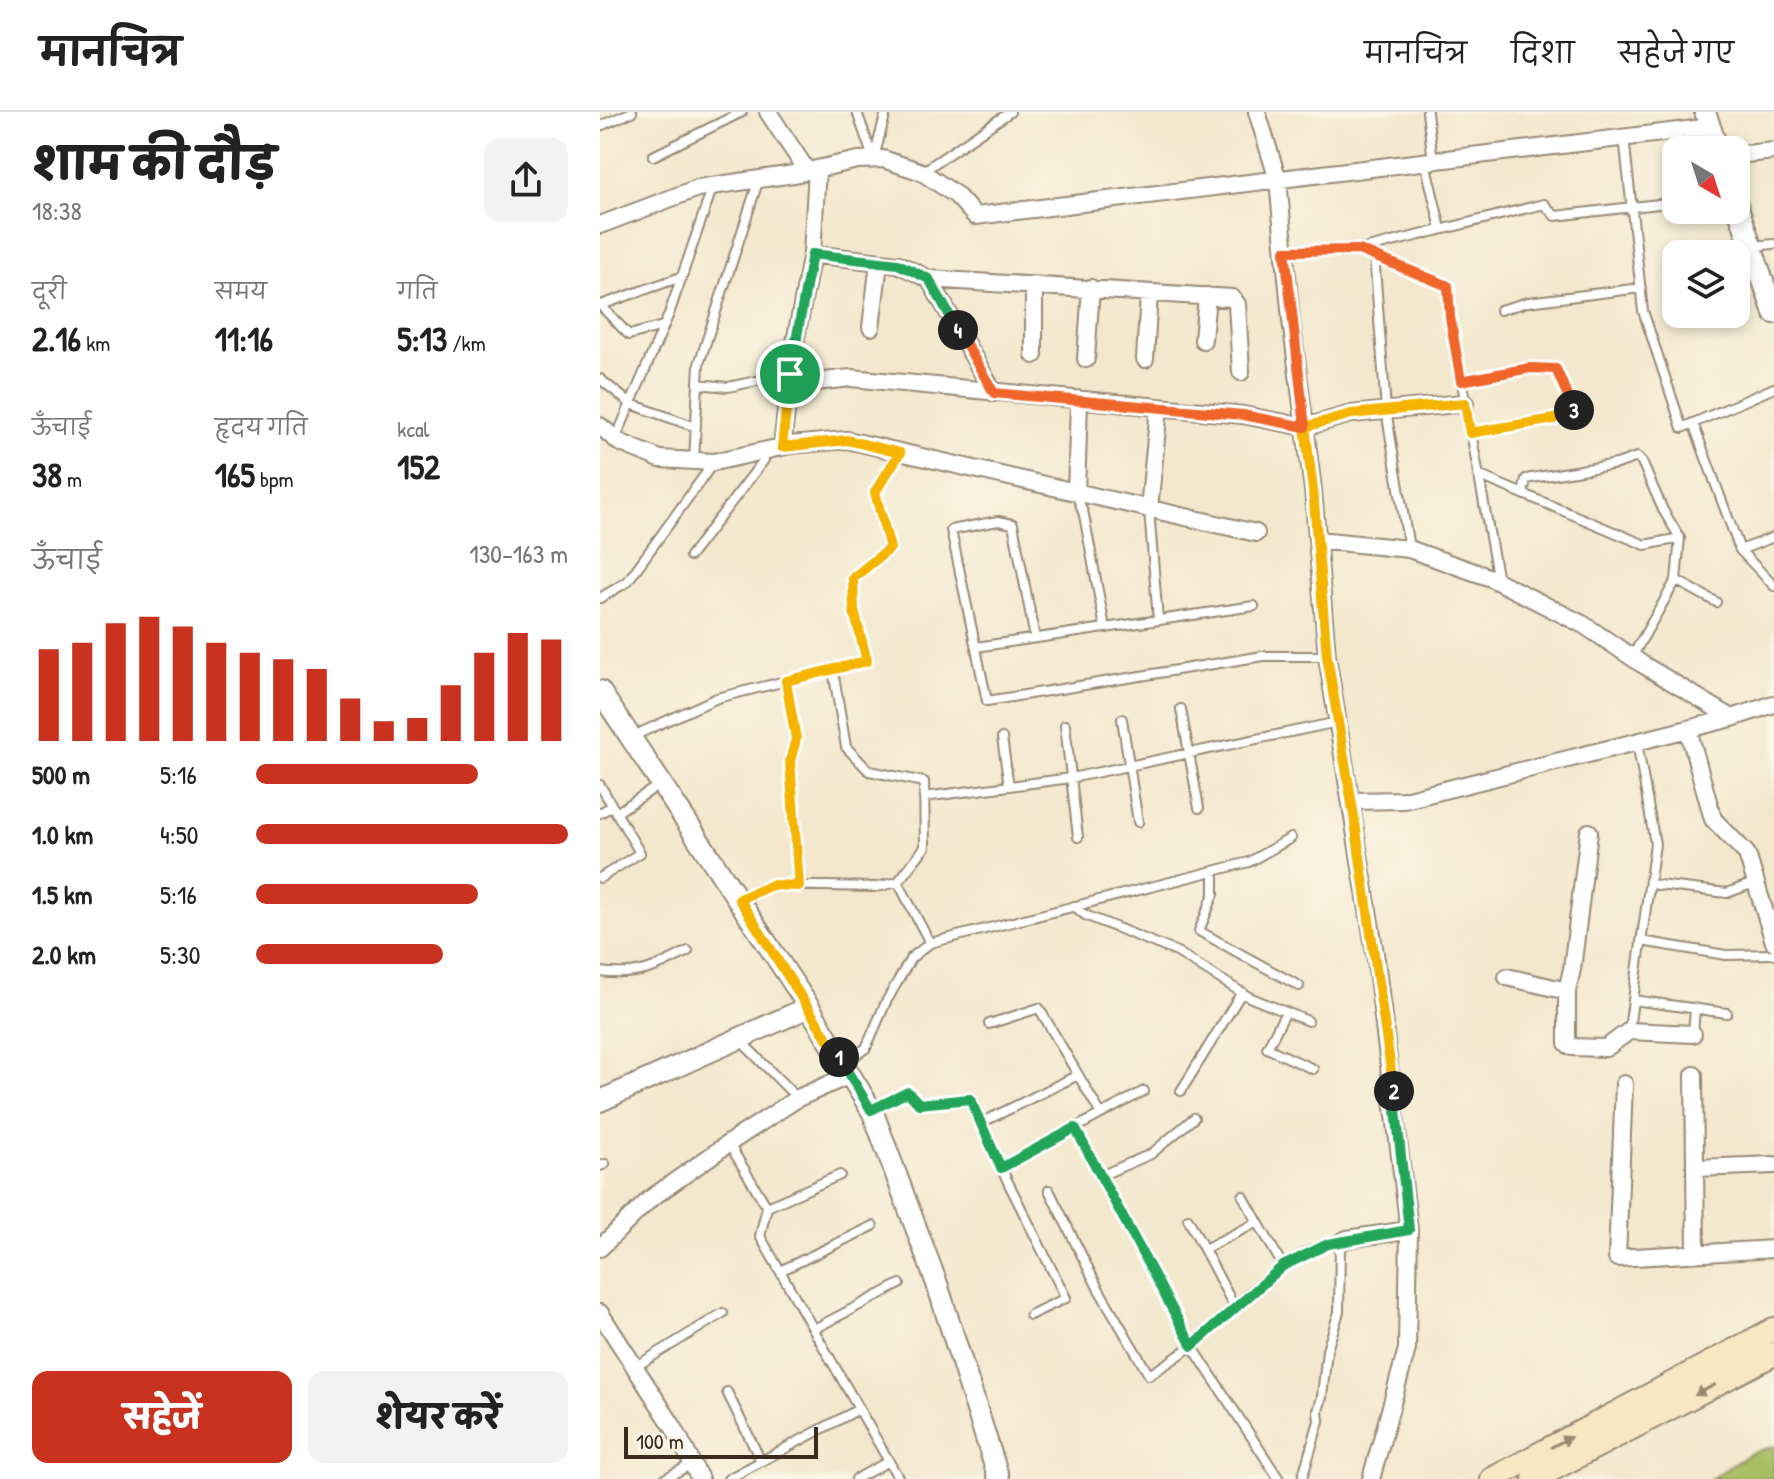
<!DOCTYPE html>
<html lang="hi">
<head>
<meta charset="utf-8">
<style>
  body { margin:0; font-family:"Patrick Hand","Playpen Sans Deva",sans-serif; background:#f2f2f2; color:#222; height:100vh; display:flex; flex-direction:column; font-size:30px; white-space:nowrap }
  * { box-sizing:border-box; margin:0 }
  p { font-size:26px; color:#767676 }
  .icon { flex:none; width:44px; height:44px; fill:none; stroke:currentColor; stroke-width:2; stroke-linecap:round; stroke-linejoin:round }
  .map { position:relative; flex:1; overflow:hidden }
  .drawer { display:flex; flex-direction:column; background:#fff; width:600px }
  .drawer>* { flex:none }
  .needle { width:52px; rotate:141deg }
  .buttons { position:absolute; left:1062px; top:24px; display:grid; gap:16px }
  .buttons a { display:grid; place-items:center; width:88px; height:88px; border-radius:16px; background:#fff; box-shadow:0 4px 12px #0003; font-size:40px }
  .scale { position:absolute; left:24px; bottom:20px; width:194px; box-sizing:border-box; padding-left:8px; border:4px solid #3b2a1e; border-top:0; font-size:22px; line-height:28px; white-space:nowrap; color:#3b2a1e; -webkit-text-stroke:6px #fcf5e5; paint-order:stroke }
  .pin { position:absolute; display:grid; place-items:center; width:68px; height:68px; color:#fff; margin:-34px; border:4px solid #fff; border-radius:50%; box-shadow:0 2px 8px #0007 }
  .km { position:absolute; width:40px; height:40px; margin:-20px; border-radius:50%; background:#222; color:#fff; font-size:22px; line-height:40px; text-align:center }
  .round { display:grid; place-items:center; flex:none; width:84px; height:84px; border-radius:16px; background:#f2f2f2 }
  .overview { display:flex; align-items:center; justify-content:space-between; height:136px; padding:0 32px }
  h1 { font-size:44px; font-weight:800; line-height:60px }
  .stats { display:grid; grid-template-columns:repeat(3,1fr); gap:12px; height:136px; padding:8px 32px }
  .stats div { display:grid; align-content:center }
  .stats b { font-size:34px; font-weight:800 }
  .stats small { font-size:22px; font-weight:400 }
  .stats p { font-size:22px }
  .chart { height:224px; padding:16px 32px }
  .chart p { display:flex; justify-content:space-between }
  .chart svg { width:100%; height:144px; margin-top:8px; stroke:#c8321e; stroke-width:6 }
  .primary-button { display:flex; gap:16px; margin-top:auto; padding:16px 32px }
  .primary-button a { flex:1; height:92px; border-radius:16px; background:#c8321e; color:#fff; font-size:32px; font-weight:800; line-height:92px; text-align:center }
  .primary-button a+a { background:#f2f2f2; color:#222 }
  ul { padding:0 32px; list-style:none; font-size:26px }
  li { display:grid; grid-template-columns:128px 96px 1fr; align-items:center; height:60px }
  li i { height:20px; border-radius:10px; background:#c8321e }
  header { display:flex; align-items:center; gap:48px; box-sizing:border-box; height:112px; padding:0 40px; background:#fff; border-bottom:2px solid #e0e0e0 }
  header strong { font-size:38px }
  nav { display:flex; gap:44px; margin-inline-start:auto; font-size:28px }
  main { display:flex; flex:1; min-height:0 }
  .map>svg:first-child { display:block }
  .green { fill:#a7be63; stroke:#717440; stroke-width:2 }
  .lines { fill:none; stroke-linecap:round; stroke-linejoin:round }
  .service-casing { stroke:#978976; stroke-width:12 }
  .minor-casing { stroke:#978976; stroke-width:20 }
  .tertiary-casing { stroke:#978976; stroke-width:24 }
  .secondary-casing { stroke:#978976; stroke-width:26 }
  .service { stroke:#fff; stroke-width:8 }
  .minor { stroke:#fff; stroke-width:16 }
  .tertiary { stroke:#fff; stroke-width:20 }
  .secondary { stroke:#f8e7c3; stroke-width:22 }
  .oneway { fill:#9a8870 }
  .split-1-casing { stroke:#fff; stroke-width:16 }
  .split-2-casing { stroke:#fff; stroke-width:16 }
  .split-3-casing { stroke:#fff; stroke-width:16 }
  .split-4-casing { stroke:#fff; stroke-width:16 }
  .split-5-casing { stroke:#fff; stroke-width:16 }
  .split-1 { stroke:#f5b400; stroke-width:10 }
  .split-2 { stroke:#22a559; stroke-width:10 }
  .split-3 { stroke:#f5b400; stroke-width:10 }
  .split-4 { stroke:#f0652b; stroke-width:10 }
  .split-5 { stroke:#22a559; stroke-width:10 }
</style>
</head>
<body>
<header>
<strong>मानचित्र</strong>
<nav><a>मानचित्र</a><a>दिशा</a><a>सहेजे गए</a></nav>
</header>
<main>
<section class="drawer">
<div class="overview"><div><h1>शाम की दौड़</h1><p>18:38</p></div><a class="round"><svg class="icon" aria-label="share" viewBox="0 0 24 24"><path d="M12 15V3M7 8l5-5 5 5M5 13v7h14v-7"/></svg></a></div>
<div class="stats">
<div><p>दूरी</p><b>2.16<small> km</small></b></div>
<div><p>समय</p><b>11:16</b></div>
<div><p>गति</p><b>5:13<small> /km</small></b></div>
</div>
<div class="stats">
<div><p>ऊँचाई</p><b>38<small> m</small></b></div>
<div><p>हृदय गति</p><b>165<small> bpm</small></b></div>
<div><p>kcal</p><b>152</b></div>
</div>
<div class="chart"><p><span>ऊँचाई</span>130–163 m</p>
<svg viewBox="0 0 160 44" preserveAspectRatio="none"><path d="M5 44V16M15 44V14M25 44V8M35 44V6M45 44V9M55 44V14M65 44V17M75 44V19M85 44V22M95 44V31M105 44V38M115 44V37M125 44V27M135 44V17M145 44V11M155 44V13"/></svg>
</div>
<ul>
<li><b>500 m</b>5:16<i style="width:71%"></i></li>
<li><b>1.0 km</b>4:50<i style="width:100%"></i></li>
<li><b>1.5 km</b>5:16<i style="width:71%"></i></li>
<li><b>2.0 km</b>5:30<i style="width:60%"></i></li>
</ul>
<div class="primary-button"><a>सहेजें</a><a>शेयर करें</a></div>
</section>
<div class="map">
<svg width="1174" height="1367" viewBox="0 0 1174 1367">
  <rect width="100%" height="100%" fill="#fcf5e5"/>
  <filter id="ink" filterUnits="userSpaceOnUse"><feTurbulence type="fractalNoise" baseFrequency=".0125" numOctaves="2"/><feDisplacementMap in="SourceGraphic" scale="16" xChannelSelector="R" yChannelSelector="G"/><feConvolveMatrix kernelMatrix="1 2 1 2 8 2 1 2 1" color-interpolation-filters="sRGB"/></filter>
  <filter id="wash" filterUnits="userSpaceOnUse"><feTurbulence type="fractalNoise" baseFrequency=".006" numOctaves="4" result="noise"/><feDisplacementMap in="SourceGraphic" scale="32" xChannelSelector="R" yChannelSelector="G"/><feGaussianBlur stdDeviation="1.8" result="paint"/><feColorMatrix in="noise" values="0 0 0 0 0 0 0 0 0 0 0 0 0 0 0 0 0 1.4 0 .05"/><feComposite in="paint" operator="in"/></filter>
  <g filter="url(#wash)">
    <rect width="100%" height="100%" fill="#f3e8cd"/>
    <path class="green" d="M1174 1334V1367H1111L1149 1342Z"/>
  </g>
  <g filter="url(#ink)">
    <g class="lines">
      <g class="service-casing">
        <path id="service" d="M257 0 273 46
          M827 0 833 49
          M0 14 32 0
          M1024 25 1043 199 1082 316 1174 276
          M53 44 142 0
          M274 46 286 0
          M825 50 841 117
          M322 60 410 0
          M1151 134 1174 132
          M760 138 944 92 955 104 1076 90
          M685 139 759 138 848 174 850 205 898 469
          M774 143 786 298 809 436
          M0 193 29 223 63 214
          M1 193 81 165
          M900 198 928 190 1041 176
          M0 267 31 292 96 315
          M861 269 930 256 956 257 974 298 954 307 870 321
          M98 272 128 275 189 262
          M1093 311 1140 438 1174 474
          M16 326 69 202 113 74
          M94 349 99 252 159 67
          M878 363 1045 433 1080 426
          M476 381 484 403 505 516
          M923 382 926 367 1017 352 1037 345 1042 350 1063 398 1080 426 1076 468
          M549 398 558 508
          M1140 438 1174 425
          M90 444 164 348 163 340
          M0 486 27 470 114 350
          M435 526 413 412 398 409 351 418 387 589 663 544H727
          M376 535 654 494
          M1032 545 1076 468 1116 490
          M186 569 196 627 190 649 199 774
          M581 597 599 696
          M522 607 538 710
          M465 613 478 725
          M31 625 117 586 267 549 254 499 253 466 290 436 275 380 300 341
          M402 626 409 674
          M1037 630 1055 732 1033 888 1127 901
          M0 673 40 741 0 766
          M324 685 471 666 738 610
          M0 701 12 694
          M16 701 59 673
          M614 759V782L599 819 699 874
          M298 770 330 831
          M1050 772 1127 781 1154 771
          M139 787 172 773 276 775 298 770 325 735 324 670 269 659 246 635 233 558
          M474 794 485 803 577 840 649 885 708 909
          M1041 829 1126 843 1174 842
          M0 860C36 865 57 856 88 839
          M686 900 667 936 713 957
          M389 912 439 896 501 1002
          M1029 918 1033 888
          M1093 922 1095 897
          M139 927 197 986
          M244 951 266 936 286 890 311 846 330 831 649 750 691 726
          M581 979 642 880
          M271 997 308 980 319 992 370 987 401 1056 466 1186 430 1203
          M381 1011 478 963
          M475 1016 592 1234 679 1367
          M129 1032 167 1095 160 1124 299 1367
          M0 1054 5 1052
          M401 1056 544 979
          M500 1064 551 1042 594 1006
          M449 1078 498 1176 549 1263C565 1253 581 1243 595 1231 634 1198 688 1134 740 1131L739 1200 727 1238 722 1285 718 1299 719 1309 702 1367
          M643 1084 683 1154
          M167 1095 240 1063
          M588 1107 635 1196
          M604 1137 658 1110
          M180 1159 273 1114
          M214 1217 300 1172
          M35 1255 123 1201
          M127 1280 161 1349
          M64 1367 92 1352
          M128 1367 259 1297
          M256 1367 289 1349"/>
      </g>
      <g class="minor-casing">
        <path id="minor" d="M168 0 207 59
          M657 0 678 68 691 208 713 378 727 544 776 848 809 1118 807 1237 771 1367
          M1136 43 1174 39
          M0 113 98 76 194 62 258 48 283 47 322 60 356 83 375 104 1111 15
          M212 142 298 152 329 167 632 186 637 192 641 260
          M329 167 394 281
          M271 215 279 151
          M603 228 607 184
          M434 243V173
          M486 247 491 176
          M545 247 549 181
          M189 273 251 266 643 303 705 315 751 302 865 291
          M0 314 19 330 60 347 114 350 190 333 247 328 656 421
          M182 335 192 246 212 142 217 57
          M476 381 479 290
          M549 397 559 296
          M717 428 809 437 891 466 984 513 1042 552 1132 606
          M1088 617 1113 707 1147 742 1174 830
          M751 689 804 688 1132 606 1174 592
          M989 720 972 857 967 879V931L971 935 1006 936 1029 919 1093 922
          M907 865 967 879
          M1094 963 1096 1142
          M1024 972 1017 1146 1174 1137
          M1096 1056 1174 1053
          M740 1131 747 1127 809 1118
          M0 1136 50 1087 129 1031 198 986 250 963
          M0 1201 74 1316 100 1367"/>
      </g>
      <g class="tertiary-casing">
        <path id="tertiary" d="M1105 0 1118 38
          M1136 90 1174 201
          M0 579 209 895 273 1001 337 1172 399 1367
          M0 989 209 895"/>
      </g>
      <g class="secondary-casing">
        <path id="secondary" d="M892 1367 1174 1217
          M934 1367 1174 1242"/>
      </g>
      <use href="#service" class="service"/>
      <use href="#minor" class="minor"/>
      <use href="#tertiary" class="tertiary"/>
      <use href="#secondary" class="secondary"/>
    </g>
    <defs><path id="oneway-solid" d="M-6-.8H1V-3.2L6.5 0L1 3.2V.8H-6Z" transform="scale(2)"/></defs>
    <g class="oneway">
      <use href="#oneway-solid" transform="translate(1105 1278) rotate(152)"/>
      <use href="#oneway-solid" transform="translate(961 1330) rotate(-28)"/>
    </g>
  </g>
  <g class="lines" filter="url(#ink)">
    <g class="split-1-casing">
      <path id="split-1" d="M190 262 182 335 247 328 300 341 275 380 290 436 253 466 254 499 267 549 186 569 196 627 190 649 199 774 172 773 139 787 239 945"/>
    </g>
    <g class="split-2-casing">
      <path id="split-2" d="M239 945 271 998 308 980 319 992 370 987 401 1056 475 1016 592 1234 683 1154 728 1132 809 1118 794 979"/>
    </g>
    <g class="split-3-casing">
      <path id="split-3" d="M794 979 754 704 727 544 713 378 705 315 751 302 865 291 870 321 954 307 974 298"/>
    </g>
    <g class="split-4-casing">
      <path id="split-4" d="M358 218 394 281 643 303 705 315 685 139 759 138 848 174 850 205 861 269 930 256 956 257 974 298"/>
    </g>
    <g class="split-5-casing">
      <path id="split-5" d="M190 262 212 142 298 152 329 167 358 218"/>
    </g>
    <use href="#split-1" class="split-1"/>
    <use href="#split-2" class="split-2"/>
    <use href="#split-3" class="split-3"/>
    <use href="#split-4" class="split-4"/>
    <use href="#split-5" class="split-5"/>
  </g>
</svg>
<div class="buttons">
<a><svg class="needle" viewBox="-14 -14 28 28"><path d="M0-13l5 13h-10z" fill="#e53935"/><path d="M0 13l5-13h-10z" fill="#767676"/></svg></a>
<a><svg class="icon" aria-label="layers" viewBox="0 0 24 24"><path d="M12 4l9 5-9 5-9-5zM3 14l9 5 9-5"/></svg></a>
</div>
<div class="scale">100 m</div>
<div class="pin" style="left:190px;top:262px;background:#1e9e55"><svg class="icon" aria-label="arrive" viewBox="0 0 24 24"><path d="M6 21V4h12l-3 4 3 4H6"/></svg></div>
<b class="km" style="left:239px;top:945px">1</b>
<b class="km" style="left:794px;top:979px">2</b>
<b class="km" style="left:974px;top:298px">3</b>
<b class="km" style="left:358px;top:218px">4</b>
</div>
</main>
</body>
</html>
